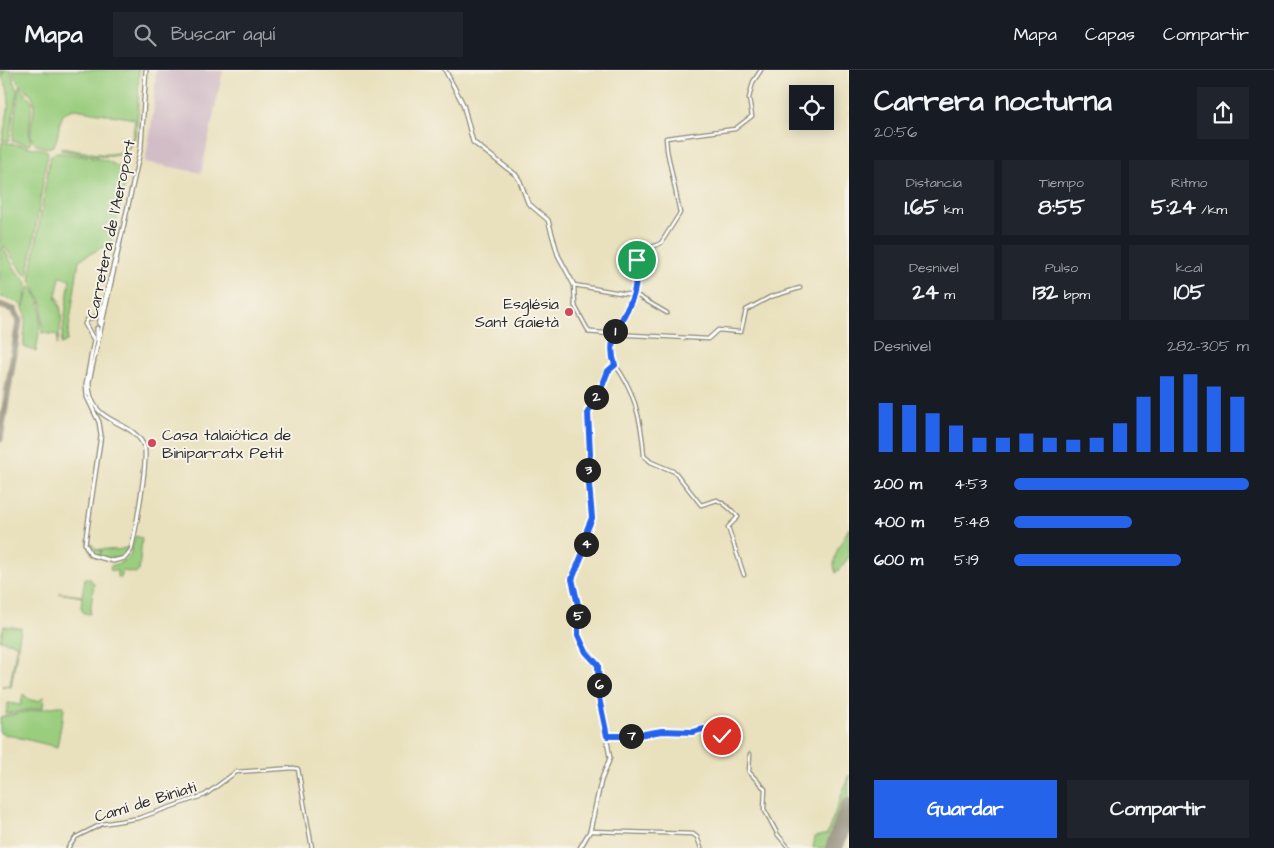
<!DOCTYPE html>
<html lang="es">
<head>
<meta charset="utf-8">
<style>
  body { margin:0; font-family:"Architects Daughter",sans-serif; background:#20242c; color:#f1f3f6; height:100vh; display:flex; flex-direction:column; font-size:19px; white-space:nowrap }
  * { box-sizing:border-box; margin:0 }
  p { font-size:16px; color:#9ea1a6 }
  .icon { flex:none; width:28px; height:28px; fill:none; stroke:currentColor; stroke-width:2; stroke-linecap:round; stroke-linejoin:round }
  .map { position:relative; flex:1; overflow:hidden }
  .details { display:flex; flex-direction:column; background:#171b24; width:425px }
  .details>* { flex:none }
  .tools { position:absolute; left:789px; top:15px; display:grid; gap:10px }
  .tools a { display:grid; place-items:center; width:45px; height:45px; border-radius:0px; background:#171b24; box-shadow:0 2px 12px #0003; font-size:25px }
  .pin { position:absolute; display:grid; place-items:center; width:42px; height:42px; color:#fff; margin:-21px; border:2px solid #fff; border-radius:50%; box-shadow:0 1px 5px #0007 }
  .km { position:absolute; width:25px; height:25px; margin:-12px; border-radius:50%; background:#222; color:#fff; font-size:14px; line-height:25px; text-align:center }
  .round { display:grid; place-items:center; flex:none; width:52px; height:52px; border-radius:0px; background:#20242c }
  .headline { display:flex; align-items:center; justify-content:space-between; height:85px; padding:0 25px }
  h1 { font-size:28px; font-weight:700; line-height:38px }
  .metrics { display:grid; grid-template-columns:repeat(3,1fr); gap:8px; height:85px; padding:5px 25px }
  .metrics div { display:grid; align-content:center; border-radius:0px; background:#20242c; text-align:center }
  .metrics b { font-size:21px; font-weight:700 }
  .metrics small { font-size:14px; font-weight:400 }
  .metrics p { font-size:14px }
  .chart { height:140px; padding:10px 25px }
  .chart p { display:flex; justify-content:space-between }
  .chart svg { width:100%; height:90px; margin-top:5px; stroke:#2563eb; stroke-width:6 }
  .button { display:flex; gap:10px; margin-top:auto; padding:10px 25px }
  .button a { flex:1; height:58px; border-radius:0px; background:#2563eb; color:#fff; font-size:20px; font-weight:700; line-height:58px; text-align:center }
  .button a+a { background:#20242c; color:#f1f3f6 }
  ul { padding:0 25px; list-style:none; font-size:16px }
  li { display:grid; grid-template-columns:80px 60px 1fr; align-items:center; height:38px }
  li i { height:12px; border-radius:6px; background:#2563eb }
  header { display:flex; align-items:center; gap:30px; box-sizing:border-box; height:70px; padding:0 25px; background:#171b24; border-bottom:1px solid #363941 }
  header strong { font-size:24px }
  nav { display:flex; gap:28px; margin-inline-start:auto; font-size:18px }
  .search { width:350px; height:45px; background:#20242c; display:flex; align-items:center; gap:12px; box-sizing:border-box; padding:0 18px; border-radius:0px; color:#9ea1a6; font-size:19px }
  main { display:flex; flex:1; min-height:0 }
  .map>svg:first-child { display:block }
  .industrial { fill:#d2bdc7 }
  .green { fill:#9acd7e; stroke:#627c54 }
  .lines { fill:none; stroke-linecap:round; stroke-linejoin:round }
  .taxiway { stroke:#8a8674; stroke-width:7 }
  .runway { stroke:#8a8674; stroke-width:18 }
  .minor-casing { stroke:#8a8674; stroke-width:5 }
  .tertiary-casing { stroke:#8a8674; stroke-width:5.5 }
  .secondary-casing { stroke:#8a8674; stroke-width:5.5 }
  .minor { stroke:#fff; stroke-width:2.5 }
  .tertiary { stroke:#fff; stroke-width:3 }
  .secondary { stroke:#fff; stroke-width:3 }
  .route-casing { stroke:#fff; stroke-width:10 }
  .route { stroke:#2563eb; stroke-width:6 }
  .poi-dot { fill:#d1495b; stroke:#f7f3e8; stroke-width:2 }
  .labels { text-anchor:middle; stroke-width:4; stroke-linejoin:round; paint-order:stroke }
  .street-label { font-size:16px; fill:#2b2b2b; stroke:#f7f3e8 }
  .poi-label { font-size:16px; fill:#2b2b2b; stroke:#f7f3e8; text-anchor:end }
</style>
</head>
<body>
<header>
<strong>Mapa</strong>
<div class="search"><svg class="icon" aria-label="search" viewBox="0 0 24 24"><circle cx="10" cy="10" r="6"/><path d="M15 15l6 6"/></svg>Buscar aquí</div>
<nav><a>Mapa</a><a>Capas</a><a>Compartir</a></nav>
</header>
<main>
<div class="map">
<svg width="849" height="778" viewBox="0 0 849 778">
  <rect width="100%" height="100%" fill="#f7f3e8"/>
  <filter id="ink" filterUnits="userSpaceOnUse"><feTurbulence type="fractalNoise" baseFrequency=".02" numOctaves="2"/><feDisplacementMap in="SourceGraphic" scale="10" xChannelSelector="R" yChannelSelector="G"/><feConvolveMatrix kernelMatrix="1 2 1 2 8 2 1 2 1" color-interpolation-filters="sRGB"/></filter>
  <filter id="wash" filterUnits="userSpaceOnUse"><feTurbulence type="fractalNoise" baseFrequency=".0096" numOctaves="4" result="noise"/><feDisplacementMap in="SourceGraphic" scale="20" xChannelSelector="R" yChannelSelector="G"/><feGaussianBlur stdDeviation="1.12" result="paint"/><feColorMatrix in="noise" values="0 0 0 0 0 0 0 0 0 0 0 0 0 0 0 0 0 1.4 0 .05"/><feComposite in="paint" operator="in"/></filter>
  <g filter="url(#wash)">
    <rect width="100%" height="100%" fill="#e9e1be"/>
    <path class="industrial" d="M156 0 223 1 201 103 145 92 153 45Z"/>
    <path class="green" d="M0 0H2L3 6 4 0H11L17 21 9 71 2 70C4 55 11 37 8 22 7 13 0 9 0 0Z
      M13 0H139C136 70 148 101 61 80V78C79 80 123 94 131 72 134 65 134 56 135 49L75 39C55 41 62 62 54 75 50 78 47 78 43 77 19 73 39 43 33 28 30 21 24 20 19 14 16 10 15 5 13 0Z
      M19 16 32 31 29 62 31 72 29 75 12 71Z
      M2 72 46 80 48 82 28 205 24 204 4 176 3 178 17 202 27 212 24 237 29 216C47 228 39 263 36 282L24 277C22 253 37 232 0 227V84Z
      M56 82 106 90 121 98 126 111 115 157 106 153 103 159 111 165 112 172 79 190 67 271 61 274 70 209 60 207 56 226 61 232 56 226 55 227C66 241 60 258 57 275L58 265 42 263V233L30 210 50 87Z
      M849 458V487L836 503C829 489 843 470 849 458Z
      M135 466 142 468 139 501 136 503 123 501 121 508 117 507V501L110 500 111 496 124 491 130 486Z
      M87 469 97 480 101 479 100 486 102 479 117 480 130 477 121 488H105L91 483Z
      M85 508H91V512L94 513 90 544 84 543 81 538 82 527 59 523 82 526Z
      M4 556 21 558 11 617 2 616 10 615 17 574 0 570Z
      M23 624 30 630 38 631 44 626 43 637 6 644 8 633 21 635Z
      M57 636H64V639L57 677 0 663V647Z
      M849 705V724L830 778H813L815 767 827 764Z"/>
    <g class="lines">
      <path class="taxiway" d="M0 235 14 240 19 251 0 369"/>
      <path class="runway" d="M834 778 849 737"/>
    </g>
  </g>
  <g filter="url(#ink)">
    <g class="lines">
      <g class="minor-casing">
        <path id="minor" d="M575 235 574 215 638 226 667 243
          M575 236 589 262
          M613 264 708 269 718 260 741 262 746 240 770 227 800 218
          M614 264 633 225 638 187 644 181 661 173 680 143 667 80 666 68 735 59 752 46 749 28 753 12 761 0
          M615 295C635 320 642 355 644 386L651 392 675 402 701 435 717 430C725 434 732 440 738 447L728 457 744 505
          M607 666H632L662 661 693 663 703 659 722 666
          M750 684 749 702 765 719 764 739 778 765 789 778
          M590 761 693 764 697 767 701 778
          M68 778 76 767 102 754 139 748 205 725 236 702 294 698 298 699 312 778"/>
      </g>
      <g class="tertiary-casing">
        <path id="tertiary" d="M445 0 463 34 473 72 516 105 520 111 528 133 548 150 558 185 574 215
          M575 235V236
          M580 778 590 761 601 711 610 688 599 624 598 598 586 582 578 565 577 535 572 509 585 478 587 460 592 448 589 422 590 384 588 342 601 319 608 301 615 295 612 287 613 264 589 262"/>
      </g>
      <g class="secondary-casing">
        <path id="secondary" d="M123 158 102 241 98 246 88 249 85 254 94 270 86 314 87 327 99 352 101 365 85 474 91 485 113 491 125 488 131 480C135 464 149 387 144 376 131 347 89 357 89 312L141 77 146 0
          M99 254 102 243
          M97 269V258"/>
      </g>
      <use href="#minor" class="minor"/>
      <use href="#tertiary" class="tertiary"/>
      <use href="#secondary" class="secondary"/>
    </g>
  </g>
  <g class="lines" filter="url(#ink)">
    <g class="route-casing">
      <path id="route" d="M637 190C636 202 637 215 633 226 624 252 605 266 615 295L608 301 601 319 588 342 590 384 588 403 592 448 587 460 585 478 572 509 578 535V565L586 582 598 595 599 628 607 666H632L662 661 693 662 703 659 722 666"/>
    </g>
    <use href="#route" class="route"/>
  </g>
  <g class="poi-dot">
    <circle cx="569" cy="242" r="5"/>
    <circle cx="152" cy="373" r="5"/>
  </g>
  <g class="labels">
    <g class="street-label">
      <text transform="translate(110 159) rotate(-78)" y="6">Carretera de l'Aeroport</text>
      <text transform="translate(145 731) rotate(-17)" y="6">Camí de Biniati</text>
    </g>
    <g class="poi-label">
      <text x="559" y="239">Església<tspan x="559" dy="18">Sant Gaietà</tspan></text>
      <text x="162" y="370" text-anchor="start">Casa talaiótica de<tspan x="162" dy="18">Biniparratx Petit</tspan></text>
    </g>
  </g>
</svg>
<div class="tools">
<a><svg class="icon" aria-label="locate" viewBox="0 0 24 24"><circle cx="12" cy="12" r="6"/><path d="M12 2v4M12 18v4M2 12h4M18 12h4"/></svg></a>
</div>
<div class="pin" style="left:637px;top:190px;background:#1e9e55"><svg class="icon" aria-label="arrive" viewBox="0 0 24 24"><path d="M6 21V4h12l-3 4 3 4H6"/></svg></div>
<div class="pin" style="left:722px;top:666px;background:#d93025"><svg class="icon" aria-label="check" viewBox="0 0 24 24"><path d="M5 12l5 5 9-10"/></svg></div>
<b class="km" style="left:615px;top:261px">1</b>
<b class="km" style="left:596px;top:327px">2</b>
<b class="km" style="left:588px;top:400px">3</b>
<b class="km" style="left:586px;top:474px">4</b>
<b class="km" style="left:578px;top:546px">5</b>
<b class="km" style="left:599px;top:615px">6</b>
<b class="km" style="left:631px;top:666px">7</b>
</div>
<section class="details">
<div class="headline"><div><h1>Carrera nocturna</h1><p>20:56</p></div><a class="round"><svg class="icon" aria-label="share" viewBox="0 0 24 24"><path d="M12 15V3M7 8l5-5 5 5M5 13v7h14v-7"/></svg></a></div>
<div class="metrics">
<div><p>Distancia</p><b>1.65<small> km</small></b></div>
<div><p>Tiempo</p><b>8:55</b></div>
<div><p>Ritmo</p><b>5:24<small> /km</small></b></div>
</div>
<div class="metrics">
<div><p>Desnivel</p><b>24<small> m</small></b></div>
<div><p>Pulso</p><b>132<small> bpm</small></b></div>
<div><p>kcal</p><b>105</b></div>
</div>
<div class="chart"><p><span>Desnivel</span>282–305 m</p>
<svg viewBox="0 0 160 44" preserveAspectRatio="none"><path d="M5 44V20M15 44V21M25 44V25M35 44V31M45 44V37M55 44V37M65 44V35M75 44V37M85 44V38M95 44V37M105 44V30M115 44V17M125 44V7M135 44V6M145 44V12M155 44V17"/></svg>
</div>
<ul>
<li><b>200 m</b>4:53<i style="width:100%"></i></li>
<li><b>400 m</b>5:48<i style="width:50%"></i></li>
<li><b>600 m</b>5:19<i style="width:71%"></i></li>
</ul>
<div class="button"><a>Guardar</a><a>Compartir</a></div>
</section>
</main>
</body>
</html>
